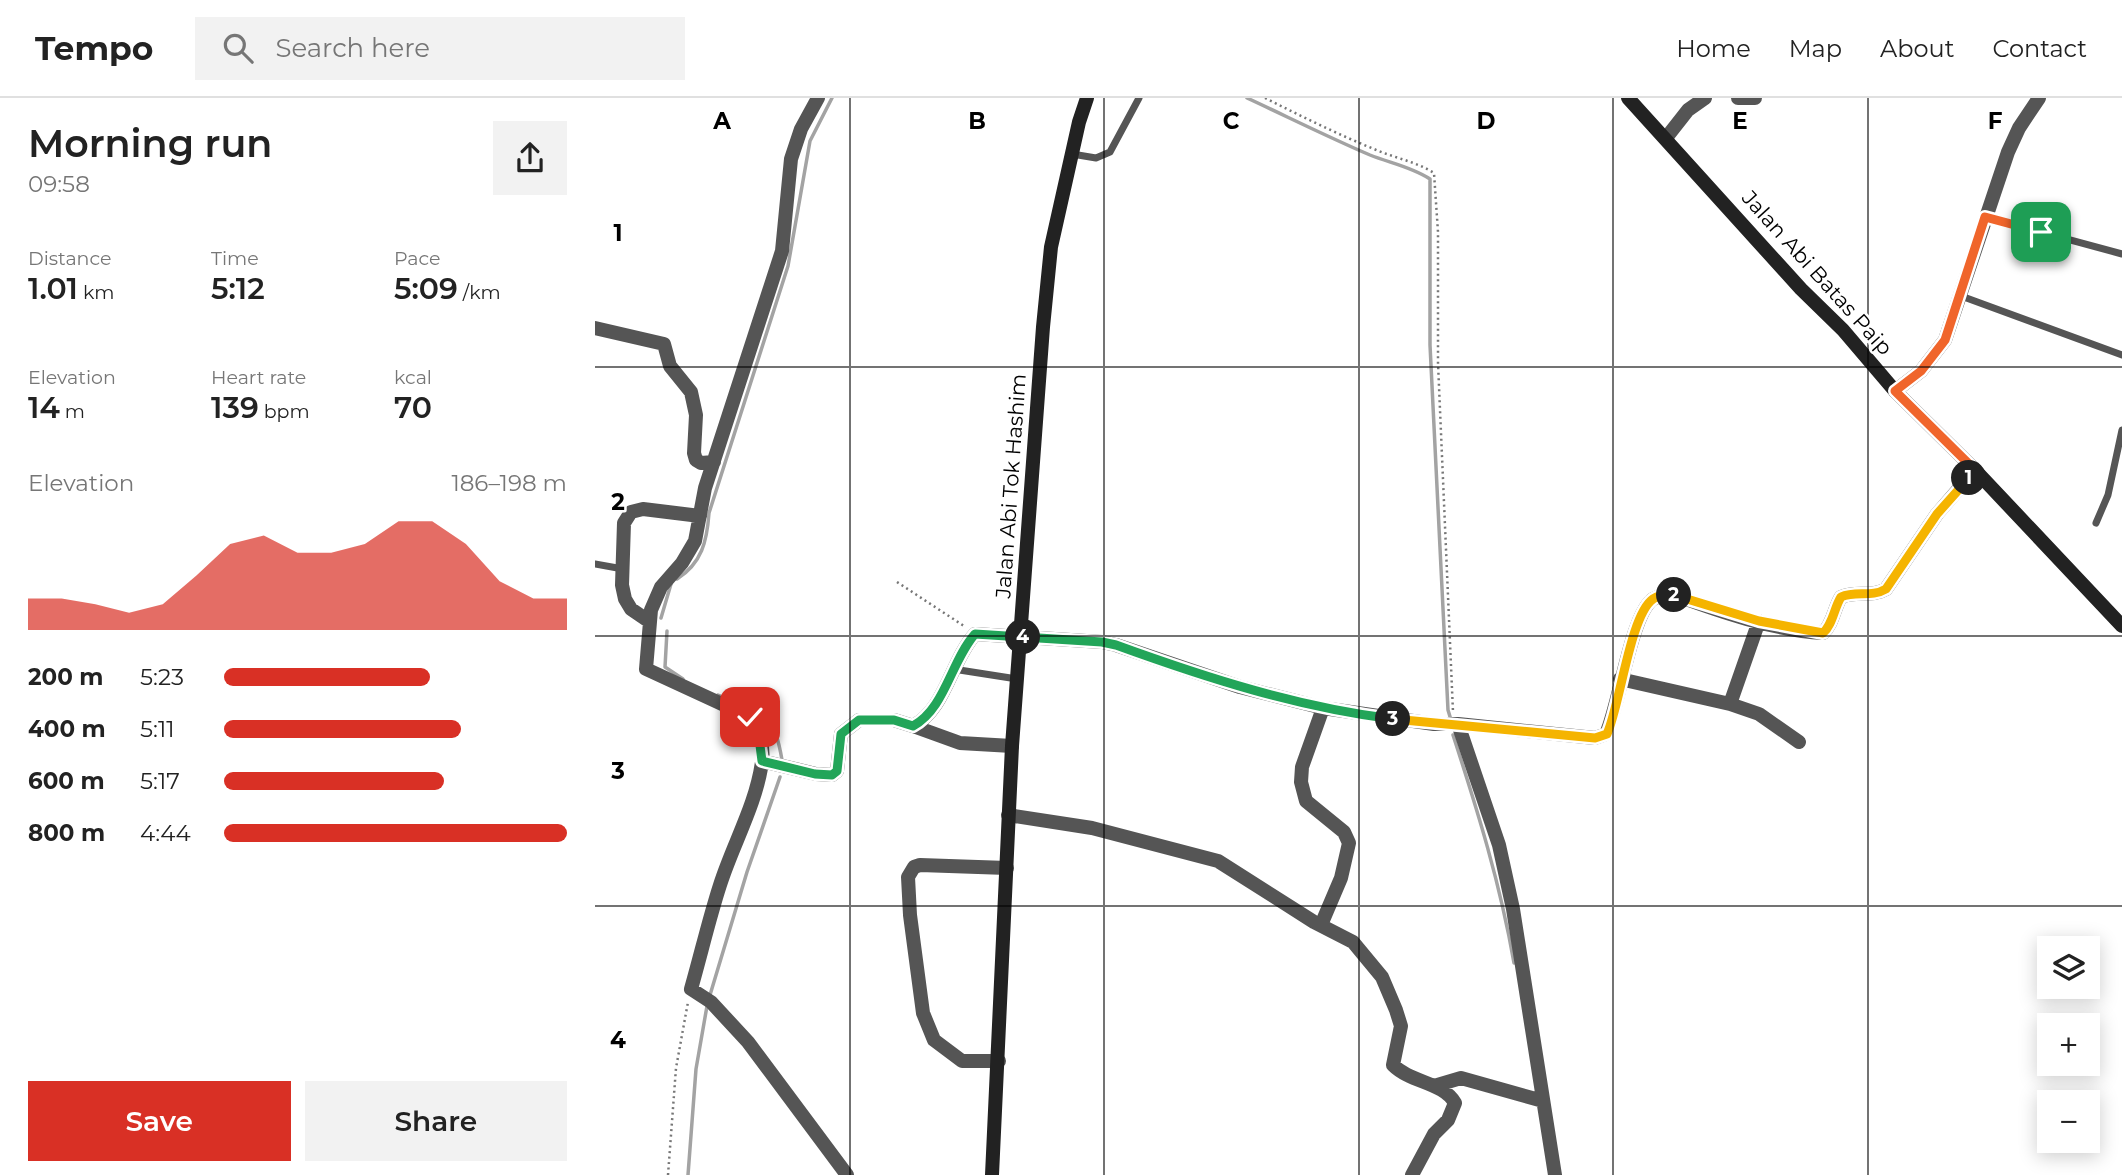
<!DOCTYPE html>
<html lang="en">
<head>
<meta charset="utf-8">
<style>
  body { margin:0; font-family:Montserrat,sans-serif; background:#f2f2f2; color:#222; height:100vh; display:flex; flex-direction:column; font-size:26px; white-space:nowrap }
  * { box-sizing:border-box; margin:0 }
  p { font-size:23px; color:#767676 }
  .icon { flex:none; width:38px; height:38px; fill:none; stroke:currentColor; stroke-width:2; stroke-linecap:round; stroke-linejoin:round }
  .map { position:relative; flex:1; overflow:hidden }
  .drawer { display:flex; flex-direction:column; background:#fff; width:595px }
  .drawer>* { flex:none }
  .controls { position:absolute; left:1442px; top:838px; display:grid; gap:14px }
  .controls a { display:grid; place-items:center; width:63px; height:63px; border-radius:0px; background:#fff; box-shadow:0 4px 18px #0003; font-size:35px }
  .pin { position:absolute; display:grid; place-items:center; width:60px; height:60px; color:#fff; margin:-30px; border-radius:14px; box-shadow:0 4px 10px #0006 }
  .km { position:absolute; width:35px; height:35px; margin:-18px; border-radius:50%; background:#222; color:#fff; font-size:19px; line-height:35px; text-align:center }
  .round { display:grid; place-items:center; flex:none; width:74px; height:74px; border-radius:0px; background:#f2f2f2 }
  .overview { display:flex; align-items:center; justify-content:space-between; height:119px; padding:0 28px }
  h1 { font-size:38px; font-weight:600; line-height:52px }
  .stats { display:grid; grid-template-columns:repeat(3,1fr); gap:10px; height:119px; padding:7px 28px }
  .stats div { display:grid; align-content:center }
  .stats b { font-size:30px; font-weight:600 }
  .stats small { font-size:19px; font-weight:400 }
  .stats p { font-size:19px }
  .chart { height:196px; padding:14px 28px }
  .chart p { display:flex; justify-content:space-between }
  .chart svg { width:100%; height:126px; margin-top:7px; fill:#d93025; opacity:.7 }
  .primary-button { display:flex; gap:14px; margin-top:auto; padding:14px 28px }
  .primary-button a { flex:1; height:80px; border-radius:0px; background:#d93025; color:#fff; font-size:28px; font-weight:600; line-height:80px; text-align:center }
  .primary-button a+a { background:#f2f2f2; color:#222 }
  ul { padding:0 28px; list-style:none; font-size:23px }
  li { display:grid; grid-template-columns:112px 84px 1fr; align-items:center; height:52px }
  li i { height:18px; border-radius:9px; background:#d93025 }
  header { display:flex; align-items:center; gap:42px; box-sizing:border-box; height:98px; padding:0 35px; background:#fff; border-bottom:2px solid #e0e0e0 }
  header strong { font-size:33px }
  nav { display:flex; gap:38px; margin-inline-start:auto; font-size:24px }
  .search { width:490px; height:63px; background:#f2f2f2; display:flex; align-items:center; gap:18px; box-sizing:border-box; padding:0 24px; border-radius:0px; color:#767676; font-size:26px }
  main { display:flex; flex:1; min-height:0 }
  .map>svg:first-child { display:block }
  .lines { fill:none; stroke-linecap:round; stroke-linejoin:round }
  .stream { stroke:#a3a3a3; stroke-width:3.5 }
  .path { stroke:#777; stroke-width:2.5; stroke-dasharray:2 3.5; stroke-linecap:butt }
  .service { stroke:#555; stroke-width:7 }
  .minor { stroke:#555; stroke-width:14 }
  .secondary { stroke:#222; stroke-width:14 }
  .split-1-casing { stroke:#fff; stroke-width:14 }
  .split-2-casing { stroke:#fff; stroke-width:14 }
  .split-3-casing { stroke:#fff; stroke-width:14 }
  .split-4-casing { stroke:#fff; stroke-width:14 }
  .split-5-casing { stroke:#fff; stroke-width:14 }
  .split-1 { stroke:#f0652b; stroke-width:9 }
  .split-2 { stroke:#f5b400; stroke-width:9 }
  .split-3 { stroke:#f5b400; stroke-width:9 }
  .split-4 { stroke:#22a559; stroke-width:9 }
  .split-5 { stroke:#22a559; stroke-width:9 }
  .grid { fill:none; stroke:#000; stroke-width:2; stroke-opacity:0.55 }
  .labels { text-anchor:middle; stroke-width:5; stroke-linejoin:round; paint-order:stroke }
  .street-label { font-size:21px; fill:#000; stroke:#fff }
  .grid-label { font-size:23px; text-anchor:middle; font-weight:bold; fill:#000; stroke:#fff; stroke-width:5; stroke-linejoin:round; paint-order:stroke }
</style>
</head>
<body>
<header>
<strong>Tempo</strong>
<div class="search"><svg class="icon" aria-label="search" viewBox="0 0 24 24"><circle cx="10" cy="10" r="6"/><path d="M15 15l6 6"/></svg>Search here</div>
<nav><a>Home</a><a>Map</a><a>About</a><a>Contact</a></nav>
</header>
<main>
<section class="drawer">
<div class="overview"><div><h1>Morning run</h1><p>09:58</p></div><a class="round"><svg class="icon" aria-label="share" viewBox="0 0 24 24"><path d="M12 15V3M7 8l5-5 5 5M5 13v7h14v-7"/></svg></a></div>
<div class="stats">
<div><p>Distance</p><b>1.01<small> km</small></b></div>
<div><p>Time</p><b>5:12</b></div>
<div><p>Pace</p><b>5:09<small> /km</small></b></div>
</div>
<div class="stats">
<div><p>Elevation</p><b>14<small> m</small></b></div>
<div><p>Heart rate</p><b>139<small> bpm</small></b></div>
<div><p>kcal</p><b>70</b></div>
</div>
<div class="chart"><p><span>Elevation</span>186–198 m</p>
<svg viewBox="0 0 160 44" preserveAspectRatio="none"><path d="M0 44V33L10 33L20 35L30 38L40 35L50 25L60 14L70 11L80 17L90 17L100 14L110 6L120 6L130 14L140 27L150 33L160 33V44z"/></svg>
</div>
<ul>
<li><b>200 m</b>5:23<i style="width:60%"></i></li>
<li><b>400 m</b>5:11<i style="width:69%"></i></li>
<li><b>600 m</b>5:17<i style="width:64%"></i></li>
<li><b>800 m</b>4:44<i style="width:100%"></i></li>
</ul>
<div class="primary-button"><a>Save</a><a>Share</a></div>
</section>
<div class="map">
<svg width="1527" height="1077" viewBox="0 0 1527 1077">
  <rect width="100%" height="100%" fill="#fff"/>
  <g class="lines">
    <path class="stream" d="M652 0C693 19 733 39 775 57 795 65 817 69 835 81V247L853 612 856 622
      M82 481C107 465 112 443 114 415L193 168 215 43 237 0
      M66 520 76 486
      M72 533 70 569 88 581
      M123 597C169 616 178 609 187 662
      M858 637C883 714 905 785 919 865
      M115 897 152 774 185 679
      M93 1077 101 971 112 908"/>
    <path class="path" d="M670 0C706 18 742 36 779 51 799 60 820 63 839 75L843 134V265L858 614
      M302 484 369 528
      M73 1077 81 970 93 904"/>
    <path class="service" d="M477 56 501 60 515 54 544 0
      M1390 119 1527 156
      M1366 198 1527 257
      M1501 425 1513 397 1527 332
      M0 466 28 471
      M358 571 422 581"/>
    <path class="minor" d="M223 0 206 31 196 61 187 153 110 390 100 443 87 465 66 489 56 512 51 571 155 619C165 629 169 650 167 664 161 707 138 746 125 787 114 821 106 856 96 891L116 904 153 944 252 1077
      M1143 0H1160
      M1071 40 1093 12 1110 0
      M0 230 69 246 75 268 96 294 101 317 99 355 101 362 106 365 119 364
      M1300 293 1326 273 1350 242 1413 54 1424 30 1444 0
      M55 524 36 511 30 501 27 487 29 425 36 414 48 411 105 418
      M1025 581 1135 606 1164 616 1204 644
      M1135 606 1164 523
      M863 626 904 747 918 811 960 1077
      M318 628 365 645 417 648
      M167 663 221 676 237 677 242 673 246 636 264 622H299L318 628C350 612 356 563 380 536L507 544 521 547 645 589 728 610 839 626H863L1000 640 1011 636C1024 609 1036 516 1058 501 1065 497 1072 496 1080 497 1126 514 1178 532 1228 535 1238 526 1239 510 1246 499 1261 492 1276 500 1291 491L1342 416 1380 372
      M413 717 497 730 623 763 719 824 758 844 787 879 801 912 806 928 798 967C816 985 848 984 860 1005L853 1022 839 1036 817 1077
      M726 827 746 780 754 745 749 734 711 703 706 684 707 669 728 610
      M404 963H367L339 942 328 915 315 817 313 779 319 769 325 767 412 770
      M839 988 866 980 948 1003"/>
    <path class="secondary" d="M1033 0 1206 191 1248 232 1300 293 1380 372 1527 528
      M397 1077 417 648 448 229 456 149 484 24 492 0"/>
  </g>
  <g class="lines">
    <g class="split-1-casing">
      <path id="split-1" d="M1374 380 1380 372 1300 293 1326 273 1350 242 1390 119 1446 134"/>
    </g>
    <g class="split-2-casing">
      <path id="split-2" d="M1079 497 1164 523 1228 535C1238 526 1239 510 1246 499 1261 492 1276 500 1291 491L1342 416 1374 380"/>
    </g>
    <g class="split-3-casing">
      <path id="split-3" d="M798 621 1000 640 1012 636C1025 608 1035 517 1058 501 1064 497 1072 496 1079 497"/>
    </g>
    <g class="split-4-casing">
      <path id="split-4" d="M428 539 507 544 521 547C612 580 702 609 798 621"/>
    </g>
    <g class="split-5-casing">
      <path id="split-5" d="M155 619 163 632 167 663 220 676 237 677 242 673 246 636 264 622H299L318 628C350 611 356 563 380 536L428 539"/>
    </g>
    <use href="#split-1" class="split-1"/>
    <use href="#split-2" class="split-2"/>
    <use href="#split-3" class="split-3"/>
    <use href="#split-4" class="split-4"/>
    <use href="#split-5" class="split-5"/>
  </g>
  <path class="grid" d="M255 0V1077M509 0V1077M764 0V1077M1018 0V1077M1273 0V1077M0 269H1527M0 538H1527M0 808H1527"/>
  <g class="labels">
    <g class="street-label">
      <text transform="translate(1222 175) rotate(48)" y="7">Jalan Abi Batas Paip</text>
      <text transform="translate(416 388) rotate(-86)" y="7">Jalan Abi Tok Hashim</text>
    </g>
  </g>
  <g class="grid-label">
    <text x="127" y="31">A</text>
    <text x="382" y="31">B</text>
    <text x="636" y="31">C</text>
    <text x="891" y="31">D</text>
    <text x="1145" y="31">E</text>
    <text x="1400" y="31">F</text>
    <text x="23" y="143">1</text>
    <text x="23" y="412">2</text>
    <text x="23" y="681">3</text>
    <text x="23" y="950">4</text>
  </g>
</svg>
<div class="controls">
<a><svg class="icon" aria-label="layers" viewBox="0 0 24 24"><path d="M12 4l9 5-9 5-9-5zM3 14l9 5 9-5"/></svg></a>
<a>+</a>
<a>−</a>
</div>
<div class="pin" style="left:1446px;top:134px;background:#1e9e55"><svg class="icon" aria-label="arrive" viewBox="0 0 24 24"><path d="M6 21V4h12l-3 4 3 4H6"/></svg></div>
<div class="pin" style="left:155px;top:619px;background:#d93025"><svg class="icon" aria-label="check" viewBox="0 0 24 24"><path d="M5 12l5 5 9-10"/></svg></div>
<b class="km" style="left:1374px;top:380px">1</b>
<b class="km" style="left:1079px;top:497px">2</b>
<b class="km" style="left:798px;top:621px">3</b>
<b class="km" style="left:428px;top:539px">4</b>
</div>
</main>
</body>
</html>
